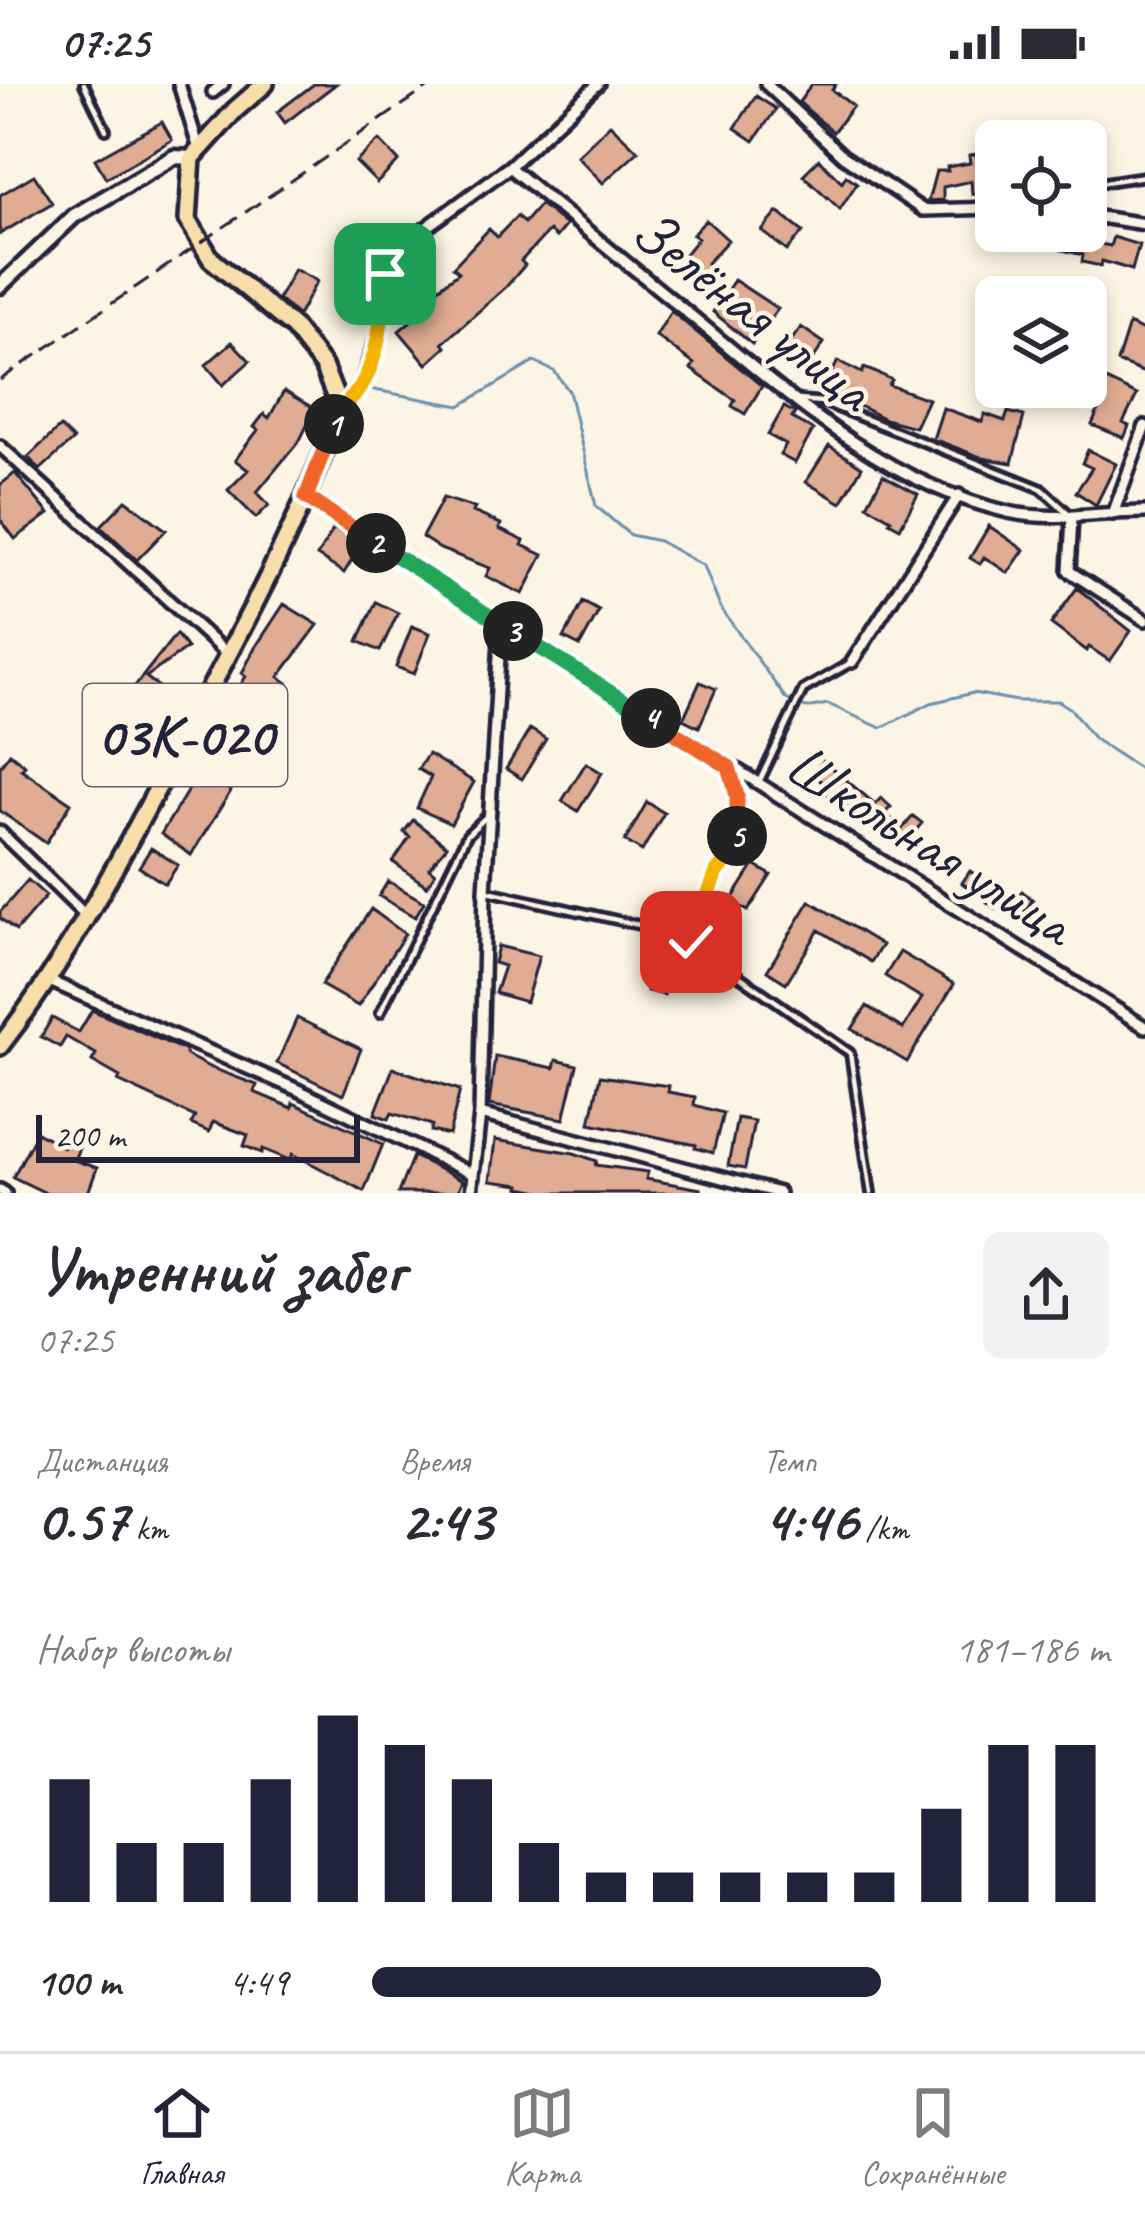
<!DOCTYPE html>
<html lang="ru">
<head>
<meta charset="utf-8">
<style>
  body { margin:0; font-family:Caveat,sans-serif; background:#f2f2f3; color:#2b2b33; height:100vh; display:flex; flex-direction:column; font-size:45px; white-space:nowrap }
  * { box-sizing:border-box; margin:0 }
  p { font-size:39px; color:#7c7c81 }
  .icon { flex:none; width:66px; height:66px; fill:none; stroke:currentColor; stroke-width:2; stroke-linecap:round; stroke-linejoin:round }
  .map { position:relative; height:1109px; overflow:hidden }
  .panel { display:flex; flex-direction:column; background:#fff; flex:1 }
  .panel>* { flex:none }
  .controls { position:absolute; left:975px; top:36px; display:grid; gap:24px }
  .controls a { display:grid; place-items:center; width:132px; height:132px; border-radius:18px; background:#fff; box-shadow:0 6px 18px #0003; font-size:60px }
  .scale { position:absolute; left:36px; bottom:30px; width:324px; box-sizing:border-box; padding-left:12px; border:6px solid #22223b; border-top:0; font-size:33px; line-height:42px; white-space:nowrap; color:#22223b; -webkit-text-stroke:9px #fcf5e5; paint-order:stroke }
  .pin { position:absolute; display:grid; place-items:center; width:102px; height:102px; color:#fff; margin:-51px; border-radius:24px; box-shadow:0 6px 18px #0006 }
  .km { position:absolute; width:60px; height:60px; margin:-30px; border-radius:50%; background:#222; color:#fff; font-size:33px; line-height:60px; text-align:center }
  .round { display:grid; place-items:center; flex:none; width:126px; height:126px; border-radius:18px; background:#f2f2f3 }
  .headline { display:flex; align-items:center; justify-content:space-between; height:204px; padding:0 36px }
  h1 { font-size:66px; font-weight:700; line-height:90px }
  .metrics { display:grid; grid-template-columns:repeat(3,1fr); gap:18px; height:204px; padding:12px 36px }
  .metrics div { display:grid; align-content:center }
  .metrics b { font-size:60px; font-weight:700 }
  .metrics small { font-size:33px; font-weight:400 }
  .metrics p { font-size:33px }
  .chart { height:336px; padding:24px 36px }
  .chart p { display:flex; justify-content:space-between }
  .chart svg { width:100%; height:216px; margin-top:12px; stroke:#22223b; stroke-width:6 }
  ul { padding:0 36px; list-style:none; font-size:39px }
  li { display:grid; grid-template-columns:192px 144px 1fr; align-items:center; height:90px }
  li i { height:30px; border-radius:15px; background:#22223b }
  .status { display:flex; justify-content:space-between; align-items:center; height:84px; padding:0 60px; background:#fff; direction:ltr }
  .status svg { height:33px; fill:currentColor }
  .dock { display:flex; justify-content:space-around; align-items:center; height:168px; border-top:3px solid #e1e1e2; background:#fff; font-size:33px; color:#7c7c81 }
  .dock a { display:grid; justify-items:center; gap:6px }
  .dock .selected { color:#22223b }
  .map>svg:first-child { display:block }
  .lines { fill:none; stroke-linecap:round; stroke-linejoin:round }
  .stream { stroke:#6990ae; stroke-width:3 }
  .building { fill:#e0ac93; stroke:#22223b; stroke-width:3 }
  .service-casing { stroke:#22223b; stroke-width:14 }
  .minor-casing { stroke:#22223b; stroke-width:18 }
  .tertiary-casing { stroke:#22223b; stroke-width:21 }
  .primary-casing { stroke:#22223b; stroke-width:24 }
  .path { stroke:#22223b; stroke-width:3; stroke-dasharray:12 9; stroke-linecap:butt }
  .service { stroke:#fcf5e5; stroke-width:4.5 }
  .minor { stroke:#fcf5e5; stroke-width:9 }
  .tertiary { stroke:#fcf5e5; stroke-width:12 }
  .primary { stroke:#f8deab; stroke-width:15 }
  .rail { stroke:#22223b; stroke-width:3; stroke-dasharray:18 9; stroke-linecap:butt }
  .split-1-casing { stroke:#fff; stroke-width:24 }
  .split-2-casing { stroke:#fff; stroke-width:24 }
  .split-3-casing { stroke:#fff; stroke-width:24 }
  .split-4-casing { stroke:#fff; stroke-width:24 }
  .split-5-casing { stroke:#fff; stroke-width:24 }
  .split-6-casing { stroke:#fff; stroke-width:24 }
  .split-1 { stroke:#f5b400; stroke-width:15 }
  .split-2 { stroke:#f0652b; stroke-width:15 }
  .split-3 { stroke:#22a559; stroke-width:15 }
  .split-4 { stroke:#22a559; stroke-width:15 }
  .split-5 { stroke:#f0652b; stroke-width:15 }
  .split-6 { stroke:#f5b400; stroke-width:15 }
  .labels { text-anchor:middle; stroke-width:9; stroke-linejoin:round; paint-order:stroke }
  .shield { fill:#fcf5e5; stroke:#63616e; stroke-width:3 }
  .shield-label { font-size:57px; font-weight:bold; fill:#22223b }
  .street-label { font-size:60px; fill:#22223b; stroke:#fcf5e5 }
</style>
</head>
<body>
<div class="status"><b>07:25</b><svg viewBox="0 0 49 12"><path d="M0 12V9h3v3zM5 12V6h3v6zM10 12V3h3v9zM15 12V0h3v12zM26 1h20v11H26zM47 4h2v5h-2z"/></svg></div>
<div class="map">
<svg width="1145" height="1109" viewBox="0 0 1145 1109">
  <rect width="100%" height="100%" fill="#fcf5e5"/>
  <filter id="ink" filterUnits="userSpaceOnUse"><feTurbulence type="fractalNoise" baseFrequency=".00833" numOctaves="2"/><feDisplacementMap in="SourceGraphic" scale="24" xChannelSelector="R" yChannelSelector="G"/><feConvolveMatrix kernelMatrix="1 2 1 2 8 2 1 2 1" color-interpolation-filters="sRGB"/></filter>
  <g filter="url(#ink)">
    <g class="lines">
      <path class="stream" d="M369 305 460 322 534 278 554 287 569 307 596 422 630 451 659 457 704 482 720 523 786 615 806 624 828 620 881 644 931 619 973 609 1017 617H1059L1071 625 1094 655 1145 688"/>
    </g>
    <path class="building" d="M314 0H336L285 39 277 28Z
      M812 0H836L832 6 853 22 833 48 799 18Z
      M756 12 776 25 754 57 735 44Z
      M162 38 172 56 106 94 95 75Z
      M610 40 638 67 603 99 577 72Z
      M379 56 399 77 377 99 356 78Z
      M985 69 988 108 972 110 971 97 943 103V116L928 117 936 87H948L947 83 970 79 969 71Z
      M819 75 842 98 846 91 857 99 840 125 803 91Z
      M34 91 52 119 0 150V111Z
      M540 120 566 141 556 153 549 147 521 177 525 181 506 203 443 259 446 263 427 280 399 247 424 226 418 220 459 188 453 183 489 145 497 153 517 132 524 139Z
      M778 128 803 148 787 167 762 147Z
      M706 136 728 156 707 179 711 182 702 193 681 175 698 154 693 150Z
      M1066 148 1077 151 1076 155 1110 162 1113 153 1139 161 1132 186 1102 177 1101 182 1082 178 1083 171 1062 166Z
      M294 185 317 197 298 232 278 215Z
      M734 196 778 225 752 260 713 228Z
      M671 227 762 302 745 330 732 322 735 316 691 285 694 280 656 252Z
      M1129 240 1145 248V289L1117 278Z
      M801 243 824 259 805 287 781 271Z
      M232 258 250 277 223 301 206 281Z
      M838 277 862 289 864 284 882 291 892 296 889 301 928 315 915 343 885 335 824 304Z
      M1102 294 1137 311 1123 339 1129 342 1124 354 1092 341 1103 315 1094 311Z
      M284 307 315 325 300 356 257 408 269 421 256 434 228 406 248 386 235 376 258 346 254 343 264 330 269 334Z
      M784 323 795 329 792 334 813 346 795 379 780 371 786 361 768 351Z
      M943 324 982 338 985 330 1005 337 1008 328 1024 332 1012 379 983 374 933 355Z
      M60 343 73 356 40 386 28 373Z
      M829 362 862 383 841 419 806 398Z
      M1088 366 1116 380 1096 421 1076 408 1092 384 1082 379Z
      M15 389 49 430 15 455 0 435V401Z
      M883 391 918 410 900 444 889 438 891 435 867 421Z
      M443 414 475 424 473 428 501 440 499 445 524 457 522 461 543 471 523 510 486 492 490 484 440 465 422 453Z
      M126 416 166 446 137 476 101 442Z
      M989 442 1024 466 1008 489 984 473 980 480 970 474Z
      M334 444 361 461 344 489 317 472Z
      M1077 504 1131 547 1110 577 1089 563 1087 567 1051 540Z
      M376 518 398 529 380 567 358 557Z
      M583 518 599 527 580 562 564 554Z
      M284 520 318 541 279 593 288 599 275 619 281 623 259 658 219 635 246 592 242 589 255 564Z
      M412 542 430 549 414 590 396 583Z
      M176 550 187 564 146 593 172 613 159 629 131 607Z
      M700 598 716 605 699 643 683 635Z
      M530 645 546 655 522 695 506 685Z
      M214 651 250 671 240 689 204 669Z
      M10 669 25 681 21 685 71 719 46 759 0 727V682Z
      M428 670 474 698 451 740 417 724 431 693 418 685Z
      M823 677 875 720 881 714 891 723 885 729 902 745 913 732 922 739 904 761 855 722 849 729 823 707 827 703 812 689Z
      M586 679 602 689 578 727 562 717Z
      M199 688 231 707 191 771 161 750Z
      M647 718 664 729 642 767 625 757Z
      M413 736 447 762 429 784 435 789 427 802 393 778 410 753 404 748Z
      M151 764 178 781 165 800 139 783Z
      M754 781 771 791 748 827 731 817Z
      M970 787 988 799 990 796 1015 815 1022 807 1033 816 1019 834 999 818 995 824 962 799Z
      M28 796 46 812 16 847 0 834V828Z
      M388 797 424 818 415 833 379 812Z
      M810 817 882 861 871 878 819 846 786 899 767 887Z
      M371 825 405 850 358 922 321 901Z
      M498 862 539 872 526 918 495 909 504 882 494 879Z
      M656 867 674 871 664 911 647 907Z
      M900 868 954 900 907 978 852 945 867 922 903 945 922 914 885 892Z
      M92 926 184 966 186 971 209 983 257 1001 254 1008 292 1024 293 1019 383 1060 364 1107 293 1070 290 1076 263 1065 262 1069 244 1062 248 1051 213 1038 209 1048 191 1040 195 1033 118 997 120 993 92 977 96 970 66 953 60 963 41 953 52 934 79 948Z
      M297 934 361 965 343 1011 277 979Z
      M495 972 554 984 556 976 577 981 564 1035 489 1021Z
      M393 984 460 1006 449 1051 431 1047 432 1041 392 1029 389 1035 375 1030Z
      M600 992 669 1002 668 1008 695 1013 694 1021 723 1029 713 1069 695 1064 696 1061 590 1039Z
      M737 1034 754 1037 745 1085 728 1082Z
      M37 1048 63 1063 66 1058 79 1064 74 1076 97 1084 88 1109H46L13 1093Z
      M495 1056 574 1069 597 1077 596 1081 648 1088 646 1095 701 1105V1109H546L520 1104 521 1101 490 1097Z
      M413 1072 462 1097 457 1109H398Z"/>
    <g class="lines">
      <g class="service-casing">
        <path id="service" d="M84 0 106 46
          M1086 101 1145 92
          M799 316 822 318 1042 405 1068 429
          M760 696 803 606 852 578
          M488 807 679 850 850 969 871 1109
          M380 929 467 751 489 730"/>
      </g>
      <g class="minor-casing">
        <path id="minor" d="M179 0 199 65
          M766 0 843 72 923 126 996 124
          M213 8 223 0
          M509 83C573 135 636 187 700 239 794 317 886 399 1008 428 1053 438 1100 428 1145 428
          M1086 131 1145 140
          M340 324 361 301 382 236 385 190 400 163 509 83 598 0
          M0 362 228 571
          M306 414 1145 943
          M1113 430 1145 342
          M1072 433 1069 487 1145 536
          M852 578 959 411
          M0 748 86 832
          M47 896 298 1006 472 1090
          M480 1030 779 1109
          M0 1106 5 1109
          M471 1109 480 1030 485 807 501 539"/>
      </g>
      <g class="tertiary-casing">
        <path id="tertiary" d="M0 202 74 132 174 73 192 74"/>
      </g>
      <g class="primary-casing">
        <path id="primary" d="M0 962C73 868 128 760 183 656 240 548 300 440 340 324L323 282 293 243 211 175 188 136 192 74 235 26 265 0"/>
      </g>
      <path class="path" d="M693 851 717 788 735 766 737 712 731 693"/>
      <use href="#service" class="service"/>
      <use href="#minor" class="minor"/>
      <use href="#tertiary" class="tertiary"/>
      <use href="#primary" class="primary"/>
      <path class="rail" d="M0 296 433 0"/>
    </g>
  </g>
  <g class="lines" filter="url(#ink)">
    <g class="split-1-casing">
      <path id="split-1" d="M334 340C340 323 352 317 361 302 380 271 383 226 385 190"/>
    </g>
    <g class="split-2-casing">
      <path id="split-2" d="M334 340 306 413 376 459"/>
    </g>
    <g class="split-3-casing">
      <path id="split-3" d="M376 459 513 547"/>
    </g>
    <g class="split-4-casing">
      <path id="split-4" d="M513 547 651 634"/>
    </g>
    <g class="split-5-casing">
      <path id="split-5" d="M651 634 729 683 737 712V752"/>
    </g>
    <g class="split-6-casing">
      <path id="split-6" d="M691 858 717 788 735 766 737 752"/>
    </g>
    <use href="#split-1" class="split-1"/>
    <use href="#split-2" class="split-2"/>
    <use href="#split-3" class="split-3"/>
    <use href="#split-4" class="split-4"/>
    <use href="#split-5" class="split-5"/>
    <use href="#split-6" class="split-6"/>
  </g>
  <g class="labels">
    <rect class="shield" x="83" y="600" width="204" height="102" rx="9"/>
    <g class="shield-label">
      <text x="185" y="671">03К-020</text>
    </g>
    <g class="street-label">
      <text transform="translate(753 225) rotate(38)" y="21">Зелёная улица</text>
      <text transform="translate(930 759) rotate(32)" y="21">Школьная улица</text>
    </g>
  </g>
</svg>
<div class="controls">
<a><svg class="icon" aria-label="locate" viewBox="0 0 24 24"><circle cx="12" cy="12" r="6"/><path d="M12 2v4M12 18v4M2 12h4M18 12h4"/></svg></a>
<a><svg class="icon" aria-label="layers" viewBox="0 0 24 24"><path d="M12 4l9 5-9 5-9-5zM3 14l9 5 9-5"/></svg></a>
</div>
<div class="scale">200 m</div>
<div class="pin" style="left:385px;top:190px;background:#1e9e55"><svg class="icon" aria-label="arrive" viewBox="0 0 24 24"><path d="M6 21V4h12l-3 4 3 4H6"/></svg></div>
<div class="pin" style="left:691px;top:858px;background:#d93025"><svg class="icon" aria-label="check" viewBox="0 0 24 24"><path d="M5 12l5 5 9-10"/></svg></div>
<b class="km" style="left:334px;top:340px">1</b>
<b class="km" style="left:376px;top:459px">2</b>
<b class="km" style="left:513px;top:547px">3</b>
<b class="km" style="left:651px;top:634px">4</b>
<b class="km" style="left:737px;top:752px">5</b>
</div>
<section class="panel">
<div class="headline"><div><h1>Утренний забег</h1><p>07:25</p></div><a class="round"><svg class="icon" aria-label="share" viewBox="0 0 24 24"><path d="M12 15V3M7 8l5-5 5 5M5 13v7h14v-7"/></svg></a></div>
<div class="metrics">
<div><p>Дистанция</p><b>0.57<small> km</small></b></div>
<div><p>Время</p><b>2:43</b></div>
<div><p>Темп</p><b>4:46<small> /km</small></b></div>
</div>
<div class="chart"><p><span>Набор высоты</span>181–186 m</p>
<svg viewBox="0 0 160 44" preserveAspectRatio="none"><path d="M5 44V19M15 44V32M25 44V32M35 44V19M45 44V6M55 44V12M65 44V19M75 44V32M85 44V38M95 44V38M105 44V38M115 44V38M125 44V38M135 44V25M145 44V12M155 44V12"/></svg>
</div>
<ul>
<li><b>100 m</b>4:49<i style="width:69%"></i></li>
</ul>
</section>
<nav class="dock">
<a class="selected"><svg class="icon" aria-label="home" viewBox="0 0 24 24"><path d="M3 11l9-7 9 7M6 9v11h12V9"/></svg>Главная</a>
<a><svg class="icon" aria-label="map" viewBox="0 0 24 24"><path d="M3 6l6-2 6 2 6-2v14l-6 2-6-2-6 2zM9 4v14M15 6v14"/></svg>Карта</a>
<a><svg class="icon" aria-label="saved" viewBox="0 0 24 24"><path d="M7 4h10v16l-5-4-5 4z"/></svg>Сохранённые</a>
</nav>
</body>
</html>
